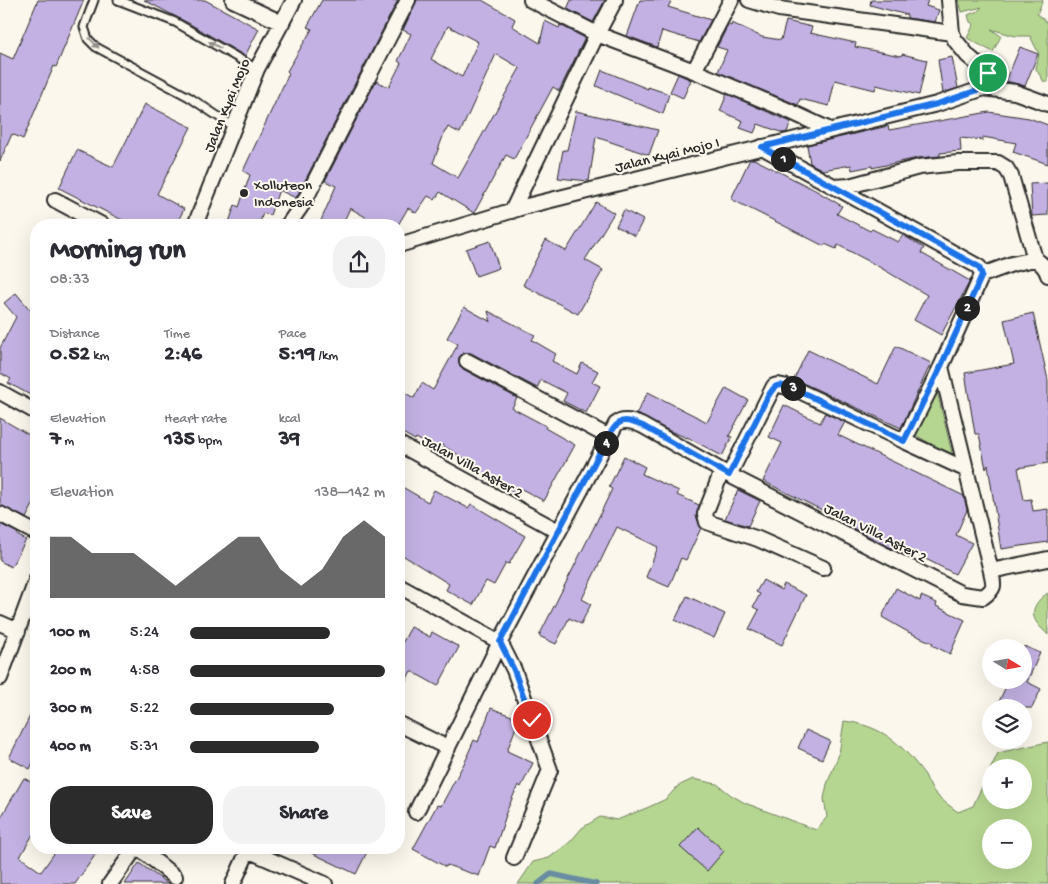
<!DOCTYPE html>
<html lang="en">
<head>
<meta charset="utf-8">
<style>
  body { margin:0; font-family:"Gochi Hand",sans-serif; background:#f2f2f3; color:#2b2b33; height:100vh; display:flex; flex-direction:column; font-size:19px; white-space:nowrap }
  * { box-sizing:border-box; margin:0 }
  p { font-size:16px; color:#7c7c81 }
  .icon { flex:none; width:28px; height:28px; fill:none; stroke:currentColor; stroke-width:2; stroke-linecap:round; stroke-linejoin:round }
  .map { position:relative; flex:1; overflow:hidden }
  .drawer { position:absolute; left:30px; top:219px; width:375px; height:635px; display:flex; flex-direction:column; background:#fff; border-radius:20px; box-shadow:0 5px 20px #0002 }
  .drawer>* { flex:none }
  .needle { width:32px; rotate:101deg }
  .fabs { position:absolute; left:982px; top:639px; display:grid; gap:10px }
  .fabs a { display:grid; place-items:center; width:50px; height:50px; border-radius:50%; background:#fff; box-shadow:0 5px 20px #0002; font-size:25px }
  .pin { position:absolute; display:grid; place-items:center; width:42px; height:42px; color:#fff; margin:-21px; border:2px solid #fff; border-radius:50%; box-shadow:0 1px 5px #0007 }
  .km { position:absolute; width:25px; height:25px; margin:-12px; border-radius:50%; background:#222; color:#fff; font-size:14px; line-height:25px; text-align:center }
  .round { display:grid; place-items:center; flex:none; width:52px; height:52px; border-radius:20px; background:#f2f2f3 }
  .overview { display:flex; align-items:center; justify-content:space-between; height:85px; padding:0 20px }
  h1 { font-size:28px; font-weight:800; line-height:38px }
  .stats { display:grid; grid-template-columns:repeat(3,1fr); gap:8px; height:85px; padding:5px 20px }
  .stats div { display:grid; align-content:center }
  .stats b { font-size:21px; font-weight:800 }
  .stats small { font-size:14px; font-weight:400 }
  .stats p { font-size:14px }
  .chart { height:140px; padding:10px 20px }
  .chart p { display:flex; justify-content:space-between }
  .chart svg { width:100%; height:90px; margin-top:5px; fill:#2b2b2b; opacity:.7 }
  .action { display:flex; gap:10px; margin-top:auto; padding:10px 20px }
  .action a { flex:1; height:58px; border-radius:20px; background:#2b2b2b; color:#fff; font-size:20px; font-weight:800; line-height:58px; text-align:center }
  .action a+a { background:#f2f2f3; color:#2b2b33 }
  ul { padding:0 20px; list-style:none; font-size:16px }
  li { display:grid; grid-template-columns:80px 60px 1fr; align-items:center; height:38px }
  li i { height:12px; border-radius:6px; background:#2b2b2b }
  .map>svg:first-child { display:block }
  .green { fill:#b5d690; stroke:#70805e; fill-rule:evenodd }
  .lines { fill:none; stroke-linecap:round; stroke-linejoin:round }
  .stream { stroke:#688da2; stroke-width:5.5 }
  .building { fill:#c2b1e2; stroke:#2b2b2b; fill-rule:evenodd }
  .service-casing { stroke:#2b2b2b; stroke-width:11 }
  .minor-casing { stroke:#2b2b2b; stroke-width:18 }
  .service { stroke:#fbf7ec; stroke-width:7 }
  .minor { stroke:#fbf7ec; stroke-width:14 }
  .oneway { fill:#93918c }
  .route-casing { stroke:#fff; stroke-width:10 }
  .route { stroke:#1a73e8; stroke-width:6 }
  .poi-dot { fill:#2b2b2b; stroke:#fbf7ec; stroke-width:2 }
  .labels { text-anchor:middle; stroke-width:4; stroke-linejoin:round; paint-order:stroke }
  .street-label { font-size:15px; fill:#2b2b2b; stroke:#fbf7ec }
  .poi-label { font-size:15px; fill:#2b2b2b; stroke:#fbf7ec; text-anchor:start }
</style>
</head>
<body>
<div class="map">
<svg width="1048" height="884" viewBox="0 0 1048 884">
  <rect width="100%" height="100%" fill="#fbf7ec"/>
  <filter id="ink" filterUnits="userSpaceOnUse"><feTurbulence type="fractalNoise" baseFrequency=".02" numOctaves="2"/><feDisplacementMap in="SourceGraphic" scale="10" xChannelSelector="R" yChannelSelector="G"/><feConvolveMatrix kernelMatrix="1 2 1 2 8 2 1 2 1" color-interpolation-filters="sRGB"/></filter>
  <g filter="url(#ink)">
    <path class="green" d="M959 0H1043L1037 14 1048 23V82H1044L1036 69 1039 54 1030 36H1015L991 29 1001 36 993 52 967 38 974 24 970 22 968 15 978 11 982 7 962 12Z
      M937 392 953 457 914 434Z
      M1048 593V635C1045 631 1040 628 1037 623 1028 611 1038 599 1048 593Z
      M844 721C883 726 902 744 925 775 928 781 930 787 934 792 941 800 950 806 958 812L973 806 998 753 1048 742V884H518L533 862 549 858 570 842 582 828 600 817 617 820 649 807 666 799 678 786 693 779 717 784 731 795 745 803 816 830 827 817 824 799 827 784 839 754ZM991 768H1024V800H991ZM991 828H1024V860H991Z"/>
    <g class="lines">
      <path class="stream" d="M538 884 551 874 596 884"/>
    </g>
    <path class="building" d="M38 0H84L56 67 54 66 23 139 12 134 0 161V53L13 59Z
      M144 0H205L259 29 245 56 190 24Z
      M322 0H398L296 198 279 190 270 215 263 213 259 225H228L235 205 239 207 250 175 243 171 289 73 287 71 312 29 307 27Z
      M417 0H482L515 19 512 26 540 43 545 21 559 28 560 25 585 38 559 91 553 87 514 159 506 155 474 213 440 192 435 200 428 196 416 213 408 208 398 225H379L350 208 342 225H319L336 186 325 181 376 81 389 87 401 63 398 61 411 34 403 30ZM448 26 478 42 462 77 431 59ZM496 54 520 68 458 178 433 163 445 131H446L448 127 460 133Z
      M571 0H605L593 22 567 9Z
      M640 0H672L668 7 711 20 699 42 662 31 657 47 627 36Z
      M871 0H928L926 6 939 10 935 22 907 18V15L870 5Z
      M786 21 812 27 810 33 856 43 855 47 901 56 902 54 927 60 919 95 876 85 875 90 835 80 829 106 800 99 798 105 718 72 727 50 717 47 728 25 731 26 732 23 762 37 781 40Z
      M1020 47 1038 54 1025 86 1006 81Z
      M952 57 958 88 943 93 938 60Z
      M602 70 648 89V87L669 94 663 114 596 86Z
      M678 74 691 80 683 98 670 92Z
      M727 94 791 122 787 132 783 133 758 124 754 133 740 128 743 121 720 111Z
      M145 104 191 127 157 194 184 209 176 225H132L59 188 77 150 113 167Z
      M576 111 658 130 649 155 596 137 589 181 558 178 563 150H567Z
      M989 112 1029 118 1048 125V164L1013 152 1016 143 983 137V140L960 138 961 151 940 153V156L918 158 872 168V166L852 170 851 165 823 170 810 163 807 145 888 126 889 130Z
      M750 159H754L815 190 842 206 837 214 870 231 872 229 898 242 903 235 924 248 921 253 970 281 941 335 914 320 927 295 874 264 838 245 836 249 825 244 824 246 731 199Z
      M1048 183V215L1032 216 1030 184Z
      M596 202 614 213 585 260 603 270 578 314 523 285 546 240 566 251Z
      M624 210 643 220 635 236 616 226Z
      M490 241 499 268 476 276 466 249Z
      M16 293 36 317V398L8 383 11 379 0 373V348L16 317 4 303Z
      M464 307 491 322 488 311 535 335 532 340 556 354 552 361 577 374 582 363 598 371 592 382 600 386 586 413 563 401 567 393 541 380 537 388 471 353H463L459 357V365L463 369 517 398 512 408 546 426 545 428 575 445 544 501 518 487 514 493 478 472 480 468 442 445 439 451 416 438 415 440 399 431V389L414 398 422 383 433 390 458 344 447 338Z
      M1033 313 1048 380V463L1018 468 1024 500 1031 499 1033 511 1048 509V542L1001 549 988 465 986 469 979 434H975L965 373 1014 364 1004 320Z
      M896 346 931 363 901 428 794 379 808 350 878 384Z
      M726 388 748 400 729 436 732 437 722 456 687 437V438L670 431 636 414 648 392 707 422Z
      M784 405 820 423 825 413 845 422 838 435 964 496 967 510 956 535 972 543 955 574 908 550 905 555 841 522 842 520 763 481 782 443 769 437Z
      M0 418 36 439V499L26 518 0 505Z
      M624 456 645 467 642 474 679 491 677 495 699 505 696 516 701 528 686 560 681 558 669 587 646 577 658 547 617 527 582 599 591 604 581 624 569 618 556 644 539 636 594 527 612 489 609 487Z
      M399 485 428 502 434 490 468 508 471 504 525 536 509 564 506 563 494 585 486 581 473 605 446 590 449 584 399 553Z
      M738 490 760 501 748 526 725 519Z
      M0 524 18 533 17 535 26 540 11 567 0 561Z
      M763 580 781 590 784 584 806 595 782 645 749 629 759 610 753 607 760 594 756 592Z
      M896 588 920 601 921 596 937 603 936 606 965 620 950 654 932 645 933 643 908 632 882 617Z
      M687 596 725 614 714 638 675 620Z
      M411 627 430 637 432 632 459 647 438 686 411 671 399 694V649Z
      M1024 646 1040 653 1027 682 1041 689 1032 708H996L1009 680 1024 681Z
      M36 704V756L30 769 9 758Z
      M491 708 519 719 507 751 533 763 521 787 518 785 505 815H506L495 848 490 846 479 876 447 865 446 867 413 849 437 805 441 806 468 756H467L474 740 478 742Z
      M806 730 830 741 822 759 798 748Z
      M24 778 36 785V829L20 857 41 872 58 848H100L75 884H0V819Z
      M698 827 724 851 707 871 680 847Z
      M301 848H369L356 874Z
      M139 863 168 884H125Z"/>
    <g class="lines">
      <g class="service-casing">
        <path id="service" d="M94 0 84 27 88 39 96 47 189 97 234 127
          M118 0 175 22 257 69"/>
      </g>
      <g class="minor-casing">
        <path id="minor" d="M233 0 282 23
          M531 0 597 34 694 71 787 110 830 130
          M749 0 779 9 952 33
          M949 0 952 33 955 40 968 56 988 73V81L984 88
          M694 71 731 0
          M762 147 835 187 849 186 919 167 958 163H998L1006 168 1011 176 1035 259
          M835 187 979 267 982 275
          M55 200 102 225
          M512 211 597 34 615 0
          M195 225 257 69 294 0
          M288 225 304 202 408 0
          M399 245 527 206 937 104 984 88 1015 92 1048 104
          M467 361 609 437
          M941 367 982 275 1012 264 1035 259C1041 263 1046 267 1048 275
          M0 392 36 412
          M904 441 967 470
          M399 444 558 531
          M722 471 705 514 707 522 758 539 823 568
          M0 514 36 533
          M991 571 1048 559
          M399 586 500 642 616 424C624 418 635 422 643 426L729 475 962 594 983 597C996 588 994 585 991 571L941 367 904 441 793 388 778 385 774 386 729 475
          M0 623 18 631
          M500 642 514 670 550 770 514 858
          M0 678 36 581
          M399 724 448 748
          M416 812 500 642
          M110 884 132 853 139 848 175 877
          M233 884 246 855 252 852 325 884"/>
      </g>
      <use href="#service" class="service"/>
      <use href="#minor" class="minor"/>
    </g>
    <defs><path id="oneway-solid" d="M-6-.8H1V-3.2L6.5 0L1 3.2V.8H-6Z" transform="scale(1.25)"/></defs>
    <g class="oneway">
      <use href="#oneway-solid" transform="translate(94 43) rotate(46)"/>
      <use href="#oneway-solid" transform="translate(215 45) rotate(-150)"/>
    </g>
  </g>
  <g class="lines" filter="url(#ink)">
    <g class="route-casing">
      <path id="route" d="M532 720 514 670 500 642 608 437C619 418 623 418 643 426L729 475 767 398C775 384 777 383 793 388L904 441 941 366 982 275 979 267 762 147 937 104 984 88 988 81V73"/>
    </g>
    <use href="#route" class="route"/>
  </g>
  <circle class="poi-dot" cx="244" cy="193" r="5"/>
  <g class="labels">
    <g class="street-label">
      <text transform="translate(226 105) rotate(-68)" y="5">Jalan Kyai Mojo</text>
      <text transform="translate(667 154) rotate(-14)" y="5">Jalan Kyai Mojo I</text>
      <text transform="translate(473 466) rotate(29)" y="5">Jalan Villa Aster 2</text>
      <text transform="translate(876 532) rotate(27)" y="5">Jalan Villa Aster 2</text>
    </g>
    <g class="poi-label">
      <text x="254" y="189">Xolluteon<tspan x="254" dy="17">Indonesia</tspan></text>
    </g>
  </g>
</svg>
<div class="fabs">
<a><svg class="needle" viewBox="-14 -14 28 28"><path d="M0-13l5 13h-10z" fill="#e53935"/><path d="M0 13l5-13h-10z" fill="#7c7c81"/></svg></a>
<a><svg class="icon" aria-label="layers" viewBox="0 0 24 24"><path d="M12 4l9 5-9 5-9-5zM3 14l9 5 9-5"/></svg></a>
<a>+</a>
<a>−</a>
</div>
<div class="pin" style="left:988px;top:73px;background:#1e9e55"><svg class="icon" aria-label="arrive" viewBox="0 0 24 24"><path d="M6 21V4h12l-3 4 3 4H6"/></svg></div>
<div class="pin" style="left:532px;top:720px;background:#d93025"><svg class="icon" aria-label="check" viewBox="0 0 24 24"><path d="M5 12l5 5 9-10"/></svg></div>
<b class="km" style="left:783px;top:159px">1</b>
<b class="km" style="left:967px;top:308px">2</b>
<b class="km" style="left:793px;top:388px">3</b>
<b class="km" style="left:606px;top:443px">4</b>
<section class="drawer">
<div class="overview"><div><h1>Morning run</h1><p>08:33</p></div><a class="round"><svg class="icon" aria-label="share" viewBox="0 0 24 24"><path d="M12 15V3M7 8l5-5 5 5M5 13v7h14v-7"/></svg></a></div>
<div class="stats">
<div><p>Distance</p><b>0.52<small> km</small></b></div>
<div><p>Time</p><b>2:46</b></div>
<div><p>Pace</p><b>5:19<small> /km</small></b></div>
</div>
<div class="stats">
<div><p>Elevation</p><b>7<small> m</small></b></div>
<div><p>Heart rate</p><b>135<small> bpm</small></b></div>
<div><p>kcal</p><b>39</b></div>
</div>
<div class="chart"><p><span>Elevation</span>138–142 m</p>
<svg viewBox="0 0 160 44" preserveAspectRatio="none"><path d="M0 44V14L10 14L20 22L30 22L40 22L50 30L60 38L70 30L80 22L90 14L100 14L110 30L120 38L130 30L140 14L150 6L160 14V44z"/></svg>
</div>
<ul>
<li><b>100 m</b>5:24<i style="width:72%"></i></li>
<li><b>200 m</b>4:58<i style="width:100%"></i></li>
<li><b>300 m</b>5:22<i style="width:74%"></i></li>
<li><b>400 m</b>5:31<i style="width:66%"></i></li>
</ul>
<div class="action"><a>Save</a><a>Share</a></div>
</section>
</div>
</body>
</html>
